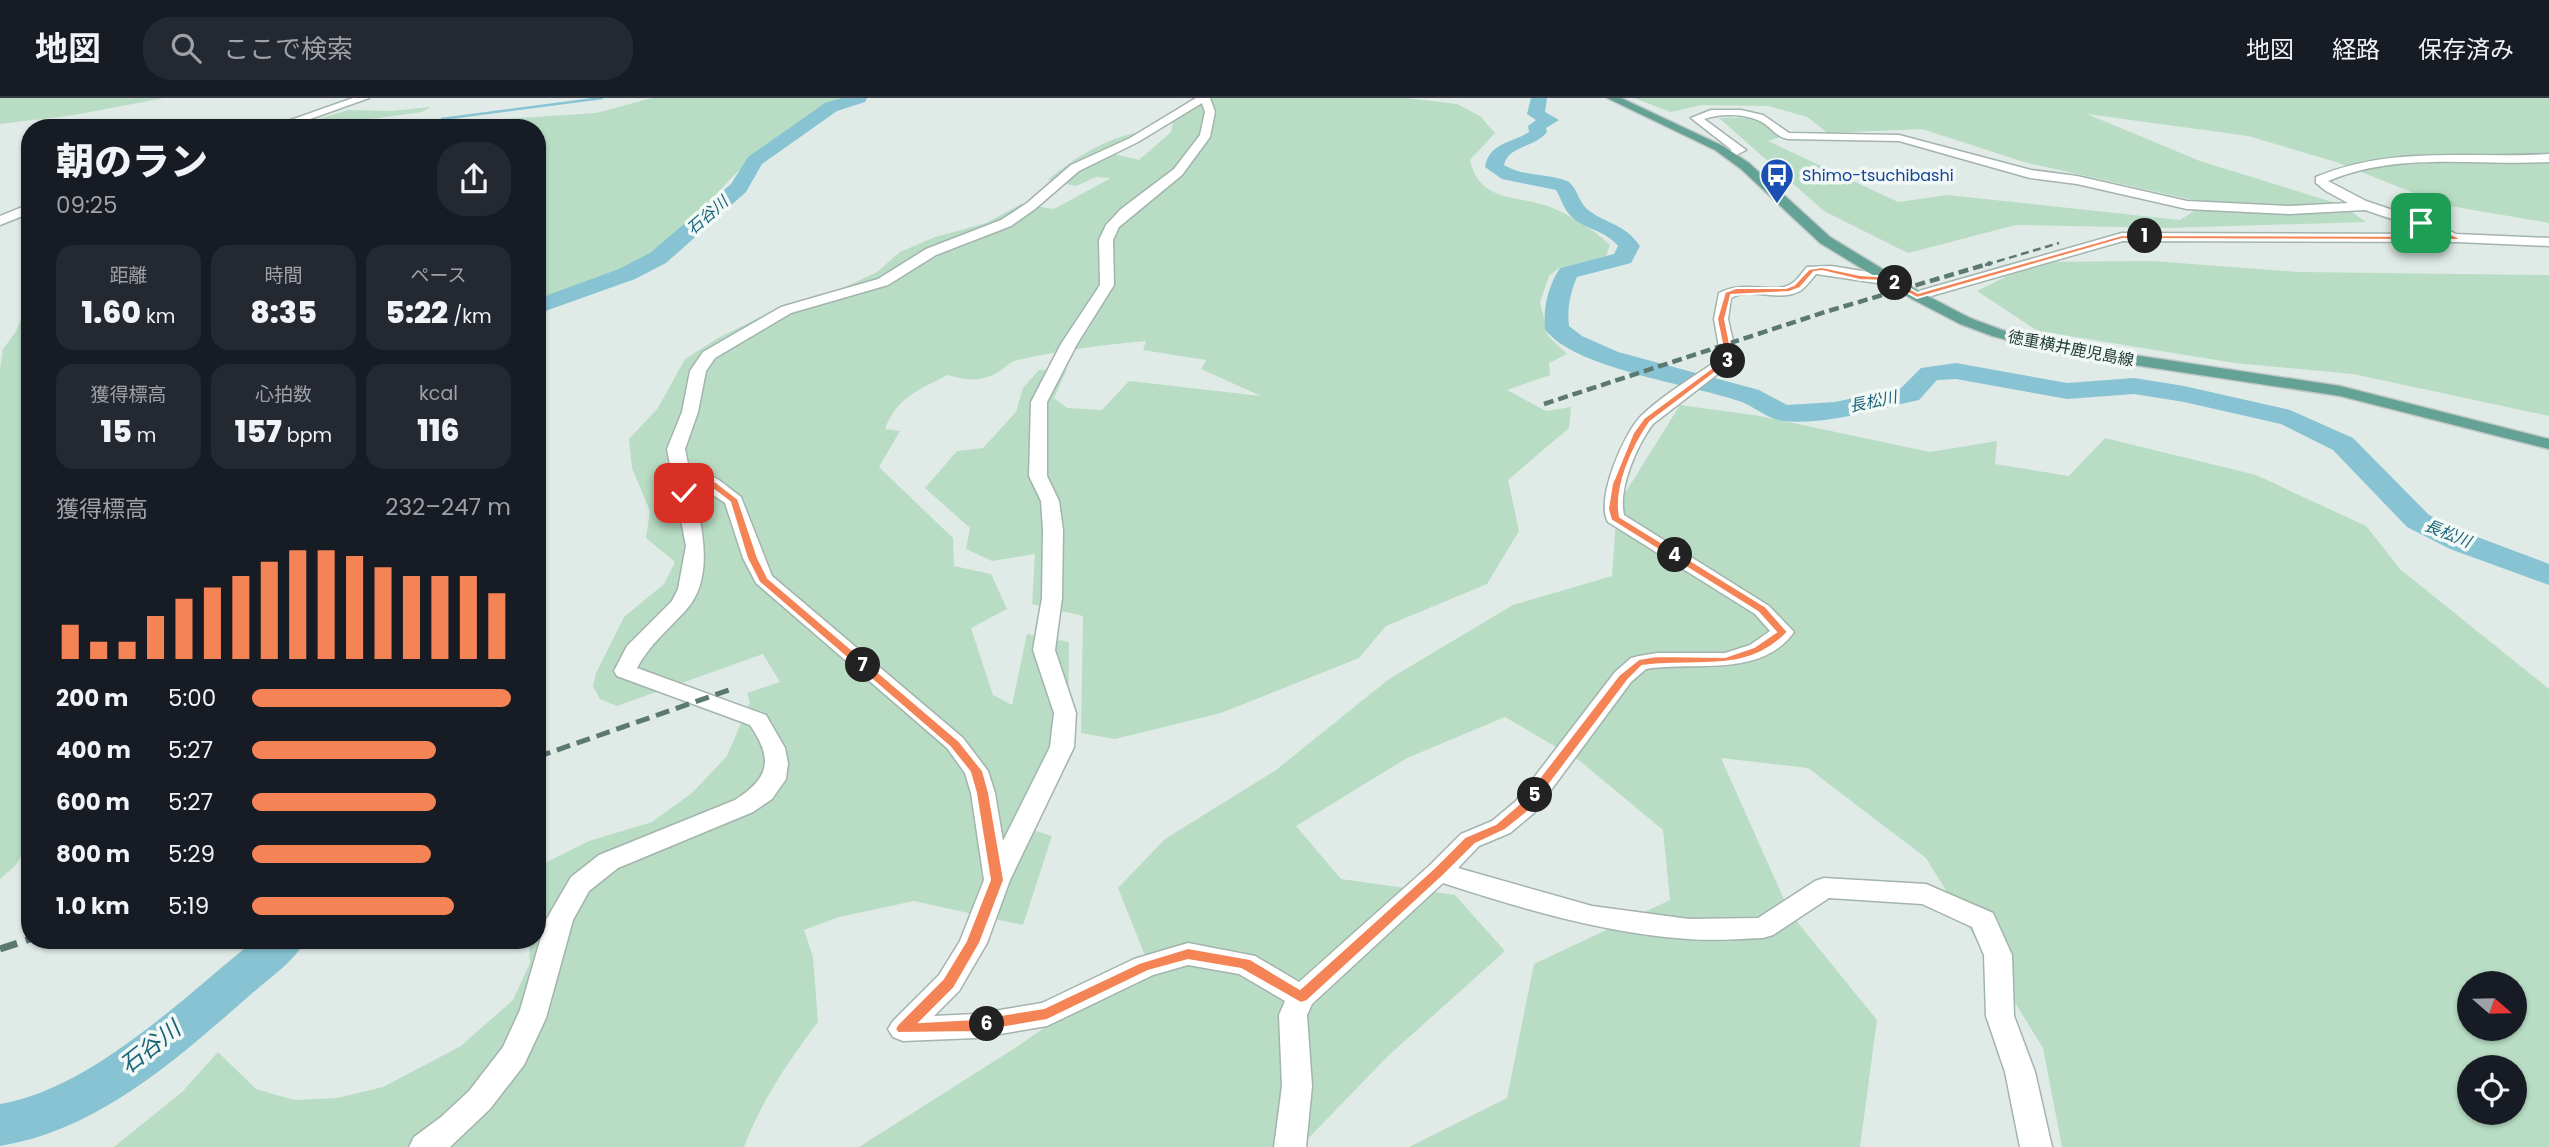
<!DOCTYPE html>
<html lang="ja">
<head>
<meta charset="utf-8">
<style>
  body { margin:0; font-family:Poppins,"Noto Sans JP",sans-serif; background:#242831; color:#f1f3f6; height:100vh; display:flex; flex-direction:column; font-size:26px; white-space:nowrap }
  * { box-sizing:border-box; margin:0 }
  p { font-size:23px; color:#9ea1a6 }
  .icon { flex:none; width:38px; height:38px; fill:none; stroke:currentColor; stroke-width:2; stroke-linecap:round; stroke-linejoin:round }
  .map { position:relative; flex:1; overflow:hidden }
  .sheet { position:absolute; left:21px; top:21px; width:525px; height:830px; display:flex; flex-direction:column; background:#171b24; border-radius:28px; box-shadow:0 2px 5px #0004 }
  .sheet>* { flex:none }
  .needle { width:46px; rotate:110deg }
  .controls { position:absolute; left:2457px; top:873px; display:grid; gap:14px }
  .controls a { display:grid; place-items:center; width:70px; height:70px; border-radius:50%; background:#171b24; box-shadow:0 2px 5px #0004; font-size:35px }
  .pin { position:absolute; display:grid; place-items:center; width:60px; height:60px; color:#fff; margin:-30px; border-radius:14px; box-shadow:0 4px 10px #0006 }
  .km { position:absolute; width:35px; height:35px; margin:-18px; border-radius:50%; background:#222; color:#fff; font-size:19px; line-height:35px; text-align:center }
  .round { display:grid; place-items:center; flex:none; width:74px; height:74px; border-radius:28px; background:#242831 }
  .headline { display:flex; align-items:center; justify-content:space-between; height:119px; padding:0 35px }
  h1 { font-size:38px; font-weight:800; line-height:52px }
  .metrics { display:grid; grid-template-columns:repeat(3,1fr); gap:10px; height:119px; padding:7px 35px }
  .metrics div { display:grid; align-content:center; border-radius:18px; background:#242831; text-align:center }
  .metrics b { font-size:30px; font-weight:800 }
  .metrics small { font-size:19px; font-weight:400 }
  .metrics p { font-size:19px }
  .chart { height:196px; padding:14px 35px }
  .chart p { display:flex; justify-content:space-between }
  .chart svg { width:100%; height:126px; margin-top:7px; stroke:#f48456; stroke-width:6 }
  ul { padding:0 35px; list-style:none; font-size:23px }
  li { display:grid; grid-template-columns:112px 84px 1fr; align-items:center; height:52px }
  li i { height:18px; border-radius:9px; background:#f48456 }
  header { display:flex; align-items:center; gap:42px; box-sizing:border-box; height:98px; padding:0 35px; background:#171b24; border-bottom:2px solid #363941 }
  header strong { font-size:33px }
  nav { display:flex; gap:38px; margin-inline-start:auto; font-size:24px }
  .search { width:490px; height:63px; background:#242831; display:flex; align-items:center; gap:18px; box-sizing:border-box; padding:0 24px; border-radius:28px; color:#9ea1a6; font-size:26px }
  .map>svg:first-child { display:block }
  .green { fill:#b8ddc4; fill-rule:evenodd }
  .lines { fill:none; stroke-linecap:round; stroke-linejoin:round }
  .stream { stroke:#87c3d2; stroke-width:2.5 }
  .river { fill:#87c3d2; fill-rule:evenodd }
  .minor-casing { stroke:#a3b3ae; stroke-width:3 }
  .major-casing { stroke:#c1c8c7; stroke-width:3 }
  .minor { fill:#fff; fill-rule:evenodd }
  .major { fill:#64a295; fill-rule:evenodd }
  .rail-far3 { stroke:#5b7871; stroke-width:2.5; stroke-dasharray:8 4.5; stroke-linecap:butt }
  .rail-far2 { stroke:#5b7871; stroke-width:4.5; stroke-dasharray:10 5; stroke-linecap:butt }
  .rail-far1 { stroke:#5b7871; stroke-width:5; stroke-dasharray:14 7; stroke-linecap:butt }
  .rail { stroke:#5b7871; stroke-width:7; stroke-dasharray:18 9; stroke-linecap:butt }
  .route { fill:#f48456; stroke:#fff; stroke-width:2 }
  .labels { text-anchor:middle; stroke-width:7; stroke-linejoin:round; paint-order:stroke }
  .far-transit-label { font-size:16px; fill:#164399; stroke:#f1f8f5; text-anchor:start }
  .far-water-label { font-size:16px; font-style:italic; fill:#1a6479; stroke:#f1f8f5 }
  .far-street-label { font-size:16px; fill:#213c36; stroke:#f1f8f5 }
  .near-water-label { font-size:23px; font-style:italic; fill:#1a6479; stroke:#f1f8f5 }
</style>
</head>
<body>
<header>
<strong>地図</strong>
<div class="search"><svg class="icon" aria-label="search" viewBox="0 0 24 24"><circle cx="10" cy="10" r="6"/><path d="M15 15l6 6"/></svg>ここで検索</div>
<nav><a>地図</a><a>経路</a><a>保存済み</a></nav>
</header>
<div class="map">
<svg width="2549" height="1049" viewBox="0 0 2549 1049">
  <rect width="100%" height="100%" fill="#e0ebe7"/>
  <path class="green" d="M0 0H164L74 17 0 26Z
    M652 0H846L830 5 761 52 731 80 697 118 647 159 622 173 537 205V30H433L472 23 596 15Z
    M1195 0H1406L1457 6 1480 18 1495 35 1470 62C1480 106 1517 96 1550 109 1572 118 1593 131 1610 147L1606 158 1559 170 1549 178 1540 204 1548 238 1567 256 1549 265 1550 277 1507 292 1546 313 1571 309 1569 330 1508 382 1519 433 1487 486 1386 528 1359 560 1221 615 1115 641 1081 635 1083 518 1032 506 1035 456 992 463 966 451 970 430 925 390 957 353 983 350 1016 314 1023 290 1039 272 1067 271 1054 300 1067 310 1102 312 1129 283 1261 298 1201 271 1206 262 1143 252 1146 243C1103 247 1060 252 1018 262 1011 263 1005 269 1000 273 983 284 966 283 948 277 920 291 897 299 885 331L900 333 879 369 953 440 954 468 991 476 1007 511 971 530 993 597 1012 607 1027 536 1069 544 1068 648 1033 732 1052 738 1023 827 914 803 839 819 804 832 813 859 818 924C789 962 761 1004 744 1049H114L182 994 218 954 256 991 294 1002 337 1000 383 989 461 948 513 902 530 865 529 842H537V776L545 765 589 743 652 724 692 695 727 658 750 604 747 595 780 584 763 556 617 608 600 601 593 588 596 575 624 519 664 486 675 464 646 440 650 413 632 370 629 341 658 310 685 261 718 240 787 206 839 192 877 174 900 154 935 139 986 125 1021 106 1054 111 1111 80 1096 79 1076 88 1048 82C1083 52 1117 35 1163 30L1114 56 1139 62 1171 34 1175 14Z
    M1634 0H2549V125L2444 107 2336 64 2248 38 2087 16 2200 63 2342 107 2366 124 2168 130 2016 127 1908 155 1824 113 1719 20 1760 19 1787 37 1768 43 1898 104 1948 97 2180 122 2206 105 2024 64 1922 31 1828 35 1807 19 1768 8 1702 7 1671 14Z
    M431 9 422 14 371 21 354 30H289L348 12 391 13Z
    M2152 163 2299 174 2549 177V318L2353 276 2235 265 2038 233 1977 193 2036 164Z
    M30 203V742L16 767 0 781V271L3 251 15 235Z
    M1680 307 1760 318 1930 354 1997 343 1995 366 2069 378 2105 340 2256 377 2366 428 2401 472 2549 591V1049H2062L2043 950 1926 760 1808 670 1721 660 1790 815 1877 922 1860 1049H1409L1507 1000 1534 866 1670 802 1663 732 1580 663 1505 619 1407 660 1296 728 1341 781 1455 797 1505 853 1387 959 1300 1049H859L1015 950 1146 860 1118 790 1165 741 1276 672 1389 581 1513 507 1612 478 1617 408ZM2469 886H2515V931H2469ZM2469 970H2515V1015H2469Z"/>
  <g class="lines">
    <path class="stream" d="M442 21 602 0"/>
    <path class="river" d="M842 0H867L865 4 837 13 762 66 746 94 666 165 635 181 537 216V201L619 171 650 155 731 86 748 59 825 5Z
      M1531 0H1547L1545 14 1559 22 1546 30 1547 34C1536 49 1508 48 1504 67 1523 79 1548 75 1569 84 1578 92 1579 105 1588 112 1608 127 1624 125 1640 148L1631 165 1577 179C1570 195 1567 211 1569 228L1582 238 1618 254 1759 292 1787 307 1835 304 1901 290 1921 270 1956 265 2067 285 2134 280 2184 288 2290 312 2353 340 2429 417 2472 437 2549 466V487L2450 451 2407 429 2333 352 2281 326 2184 304 2134 296 2067 301 1956 281 1937 282 1919 302 1910 304C1870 313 1825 327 1783 323 1767 321 1754 308 1739 303 1693 287 1572 270 1545 231 1543 210 1548 188 1560 170L1614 156 1618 148C1606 133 1588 132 1574 121 1564 113 1562 102 1556 92L1502 81 1485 69C1489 45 1512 45 1529 34L1528 28 1536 22 1527 16Z
      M255 842H306C293 865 268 881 249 898 176 962 98 1032 0 1048V1006C91 991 184 899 255 842Z"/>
    <g class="minor-casing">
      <path id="minor" d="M353 0H369L285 30H268Z
        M1196 0H1210L1215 14 1210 39 1182 77 1119 129 1113 142 1114 187 1077 246 1047 304V378L1059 403 1063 432 1062 500 1055 552 1076 615 1074 649 1010 782 987 845 959 893 934 918 976 916 1042 905 1134 861 1188 845 1255 858 1299 884 1430 767 1461 736 1492 723 1516 703 1615 574 1631 560 1639 558 1657 555H1725L1750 547 1770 533 1755 516 1608 424C1595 402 1624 335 1641 318 1664 296 1695 278 1721 260L1714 221 1719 195C1744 181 1774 197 1791 186 1798 182 1802 174 1807 169L1831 168 1887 177 1894 181 1887 185H1877L1816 176C1811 182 1806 189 1800 193 1778 205 1752 188 1731 200L1728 221 1737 261 1653 326C1637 347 1618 390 1624 417L1769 508 1794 534C1761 581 1692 563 1646 571L1631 584 1534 715 1510 735 1479 748 1458 770 1592 808 1689 821 1758 820 1815 783 1824 780 1926 786 1993 815 2012 857 2014 918 2035 974 2052 1049H2020L2005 974 1986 918 1984 857 1972 829 1922 806 1829 800 1773 837 1763 840C1738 841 1713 843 1688 841 1604 835 1523 811 1443 785L1312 906 1307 917 1312 988 1306 1049H1274L1282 988 1279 917 1285 903 1239 876 1188 867 1153 877 1047 928 976 940 903 943 893 939 888 931 893 923 939 877 960 843 984 782 971 695 965 675 947 650 756 485 743 460 725 405 691 382C700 421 717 478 686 512 669 531 649 547 637 570L766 617 785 650 788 665 786 681 772 701 753 714 618 770 589 793 573 822 546 920 524 967 490 1011 450 1049H409L414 1039 441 1019 469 993 503 949 520 912 546 822 571 779 599 757 735 702C769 680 774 662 750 627L617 578 614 573 627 548 672 503 678 491 686 448 667 351 682 314 690 273 703 254 781 209 878 181 926 151 1001 122 1027 105 1071 67 1130 40ZM1202 5 1205 14 1200 37 1174 71 1121 111 1106 127 1099 142 1100 187 1061 246 1031 304 1029 378 1041 403 1043 432 1042 500 1033 552 1054 615 1050 649 1003 743 995 695 988 673 963 640 772 478 741 399 719 382 688 366 685 351 698 314 706 273 715 260 791 215 888 187 936 157 1011 128 1035 111 1079 73 1138 44Z
        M1711 12H1741L1763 17 1789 35 1899 37 2031 72 2077 78 2187 103 2290 108 2348 105 2326 93 2316 85V79C2393 47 2468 61 2549 56V64C2475 68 2399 53 2328 83L2366 103 2440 128 2456 136 2549 140V148L2457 144 2123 143 1917 202 1912 201 1910 198 1912 195 2122 135 2437 136 2365 112 2290 116 2187 111 2077 86 2030 80 1899 43 1788 41C1777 39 1773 32 1765 26 1749 15 1722 15 1704 21L1746 52 1730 60 1724 57 1732 52 1691 20Z
        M30 106V115L0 127V118Z"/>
    </g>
    <g class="major-casing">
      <path id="major" d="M1607 0H1621L1723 48 1749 65 1830 139 1922 195 1970 220 2002 232 2061 246 2340 288 2549 341V351L2340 298 2061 256 1992 238 1960 226 1912 201 1820 145 1741 71 1715 52Z"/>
    </g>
    <use href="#minor" class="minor"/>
    <use href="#major" class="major"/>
    <path class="rail-far3" d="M1985 167 2059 145"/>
    <path class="rail-far2" d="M1544 306 1825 214 1991 165"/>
    <path class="rail-far1" d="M537 659 729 592"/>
    <path class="rail" d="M0 851 30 841"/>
  </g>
  <path class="route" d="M2421 123 2460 140 2457 142 2122 141 1917 200 1886 183 1860 182 1822 173 1814 174 1800 190 1789 194 1731 197 1725 221 1733 261 1650 324C1633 348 1614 389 1620 419L1766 509 1788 534C1746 578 1695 560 1642 568L1628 582 1530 712 1505 732 1475 746 1444 777 1307 903 1301 905 1241 871 1188 862 1148 873 1047 922 976 934 898 935 895 931 898 926 943 881 966 843 990 782 976 695 970 674 950 649 759 484 747 460 730 404 709 388 687 377 689 395 684 398 679 395 677 370 682 368 716 384 738 401 758 460 768 480 959 643 983 673 989 695 1004 782 980 845 954 890 920 924 976 921 1044 910 1139 865 1188 850 1250 861 1300 891 1434 770 1465 739 1496 726 1520 705 1619 577 1639 561 1657 558 1725 559 1754 549 1776 534 1758 514 1611 422 1608 411 1612 386 1633 335 1644 320 1725 260 1717 221 1725 194 1736 190H1786L1794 187 1809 171 1822 169 1860 177 1890 179 1918 195 2122 137 2445 138 2419 126Z"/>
  <defs>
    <g id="bus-pin" transform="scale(1.75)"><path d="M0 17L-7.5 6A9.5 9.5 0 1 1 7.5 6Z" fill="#1a4fb4" stroke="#f1f8f5"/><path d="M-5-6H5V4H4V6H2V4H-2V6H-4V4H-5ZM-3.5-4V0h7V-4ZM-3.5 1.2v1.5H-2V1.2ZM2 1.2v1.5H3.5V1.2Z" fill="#fff"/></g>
  </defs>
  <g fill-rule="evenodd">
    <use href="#bus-pin" x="1777" y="77"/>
  </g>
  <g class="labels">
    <g class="far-transit-label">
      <text x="1802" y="83">Shimo-tsuchibashi</text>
    </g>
    <g class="far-water-label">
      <text transform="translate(707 117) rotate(-41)" y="6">石谷川</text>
      <text transform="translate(1873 303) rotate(-12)" y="6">長松川</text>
      <text transform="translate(2448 435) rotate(22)" y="6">長松川</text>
    </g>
    <g class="far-street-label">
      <text transform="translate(2071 250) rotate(11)" y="6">徳重横井鹿児島線</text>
    </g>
    <g class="near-water-label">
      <text transform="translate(150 949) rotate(-38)" y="8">石谷川</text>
    </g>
  </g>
</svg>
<div class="controls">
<a><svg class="needle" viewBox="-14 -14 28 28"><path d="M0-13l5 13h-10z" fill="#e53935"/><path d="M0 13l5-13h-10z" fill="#9ea1a6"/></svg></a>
<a><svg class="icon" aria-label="locate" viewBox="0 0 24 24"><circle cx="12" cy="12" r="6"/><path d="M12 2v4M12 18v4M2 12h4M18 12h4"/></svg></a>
</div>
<div class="pin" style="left:2421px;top:125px;background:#1e9e55"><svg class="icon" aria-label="arrive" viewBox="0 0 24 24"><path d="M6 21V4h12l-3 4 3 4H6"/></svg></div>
<div class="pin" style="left:684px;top:395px;background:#d93025"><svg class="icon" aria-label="check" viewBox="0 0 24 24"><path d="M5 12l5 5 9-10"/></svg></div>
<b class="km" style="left:2145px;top:138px">1</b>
<b class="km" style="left:1895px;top:185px">2</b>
<b class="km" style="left:1728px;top:263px">3</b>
<b class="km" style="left:1675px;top:457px">4</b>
<b class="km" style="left:1535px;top:697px">5</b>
<b class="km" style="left:987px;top:926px">6</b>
<b class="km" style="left:863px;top:567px">7</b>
<section class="sheet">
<div class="headline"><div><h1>朝のラン</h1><p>09:25</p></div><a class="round"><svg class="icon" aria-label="share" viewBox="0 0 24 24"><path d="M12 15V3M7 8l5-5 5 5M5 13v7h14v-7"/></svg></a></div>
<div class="metrics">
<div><p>距離</p><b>1.60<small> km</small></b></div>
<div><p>時間</p><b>8:35</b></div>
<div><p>ペース</p><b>5:22<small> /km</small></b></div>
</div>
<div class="metrics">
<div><p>獲得標高</p><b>15<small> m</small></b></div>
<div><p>心拍数</p><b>157<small> bpm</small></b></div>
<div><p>kcal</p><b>116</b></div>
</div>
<div class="chart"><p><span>獲得標高</span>232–247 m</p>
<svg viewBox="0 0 160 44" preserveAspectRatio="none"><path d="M5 44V32M15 44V38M25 44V38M35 44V29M45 44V23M55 44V19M65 44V15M75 44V10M85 44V6M95 44V6M105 44V8M115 44V12M125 44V15M135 44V15M145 44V15M155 44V21"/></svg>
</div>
<ul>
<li><b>200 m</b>5:00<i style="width:100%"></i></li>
<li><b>400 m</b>5:27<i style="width:71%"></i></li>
<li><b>600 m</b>5:27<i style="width:71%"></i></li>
<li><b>800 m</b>5:29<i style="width:69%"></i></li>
<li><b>1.0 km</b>5:19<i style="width:78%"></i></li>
</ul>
</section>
</div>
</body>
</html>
